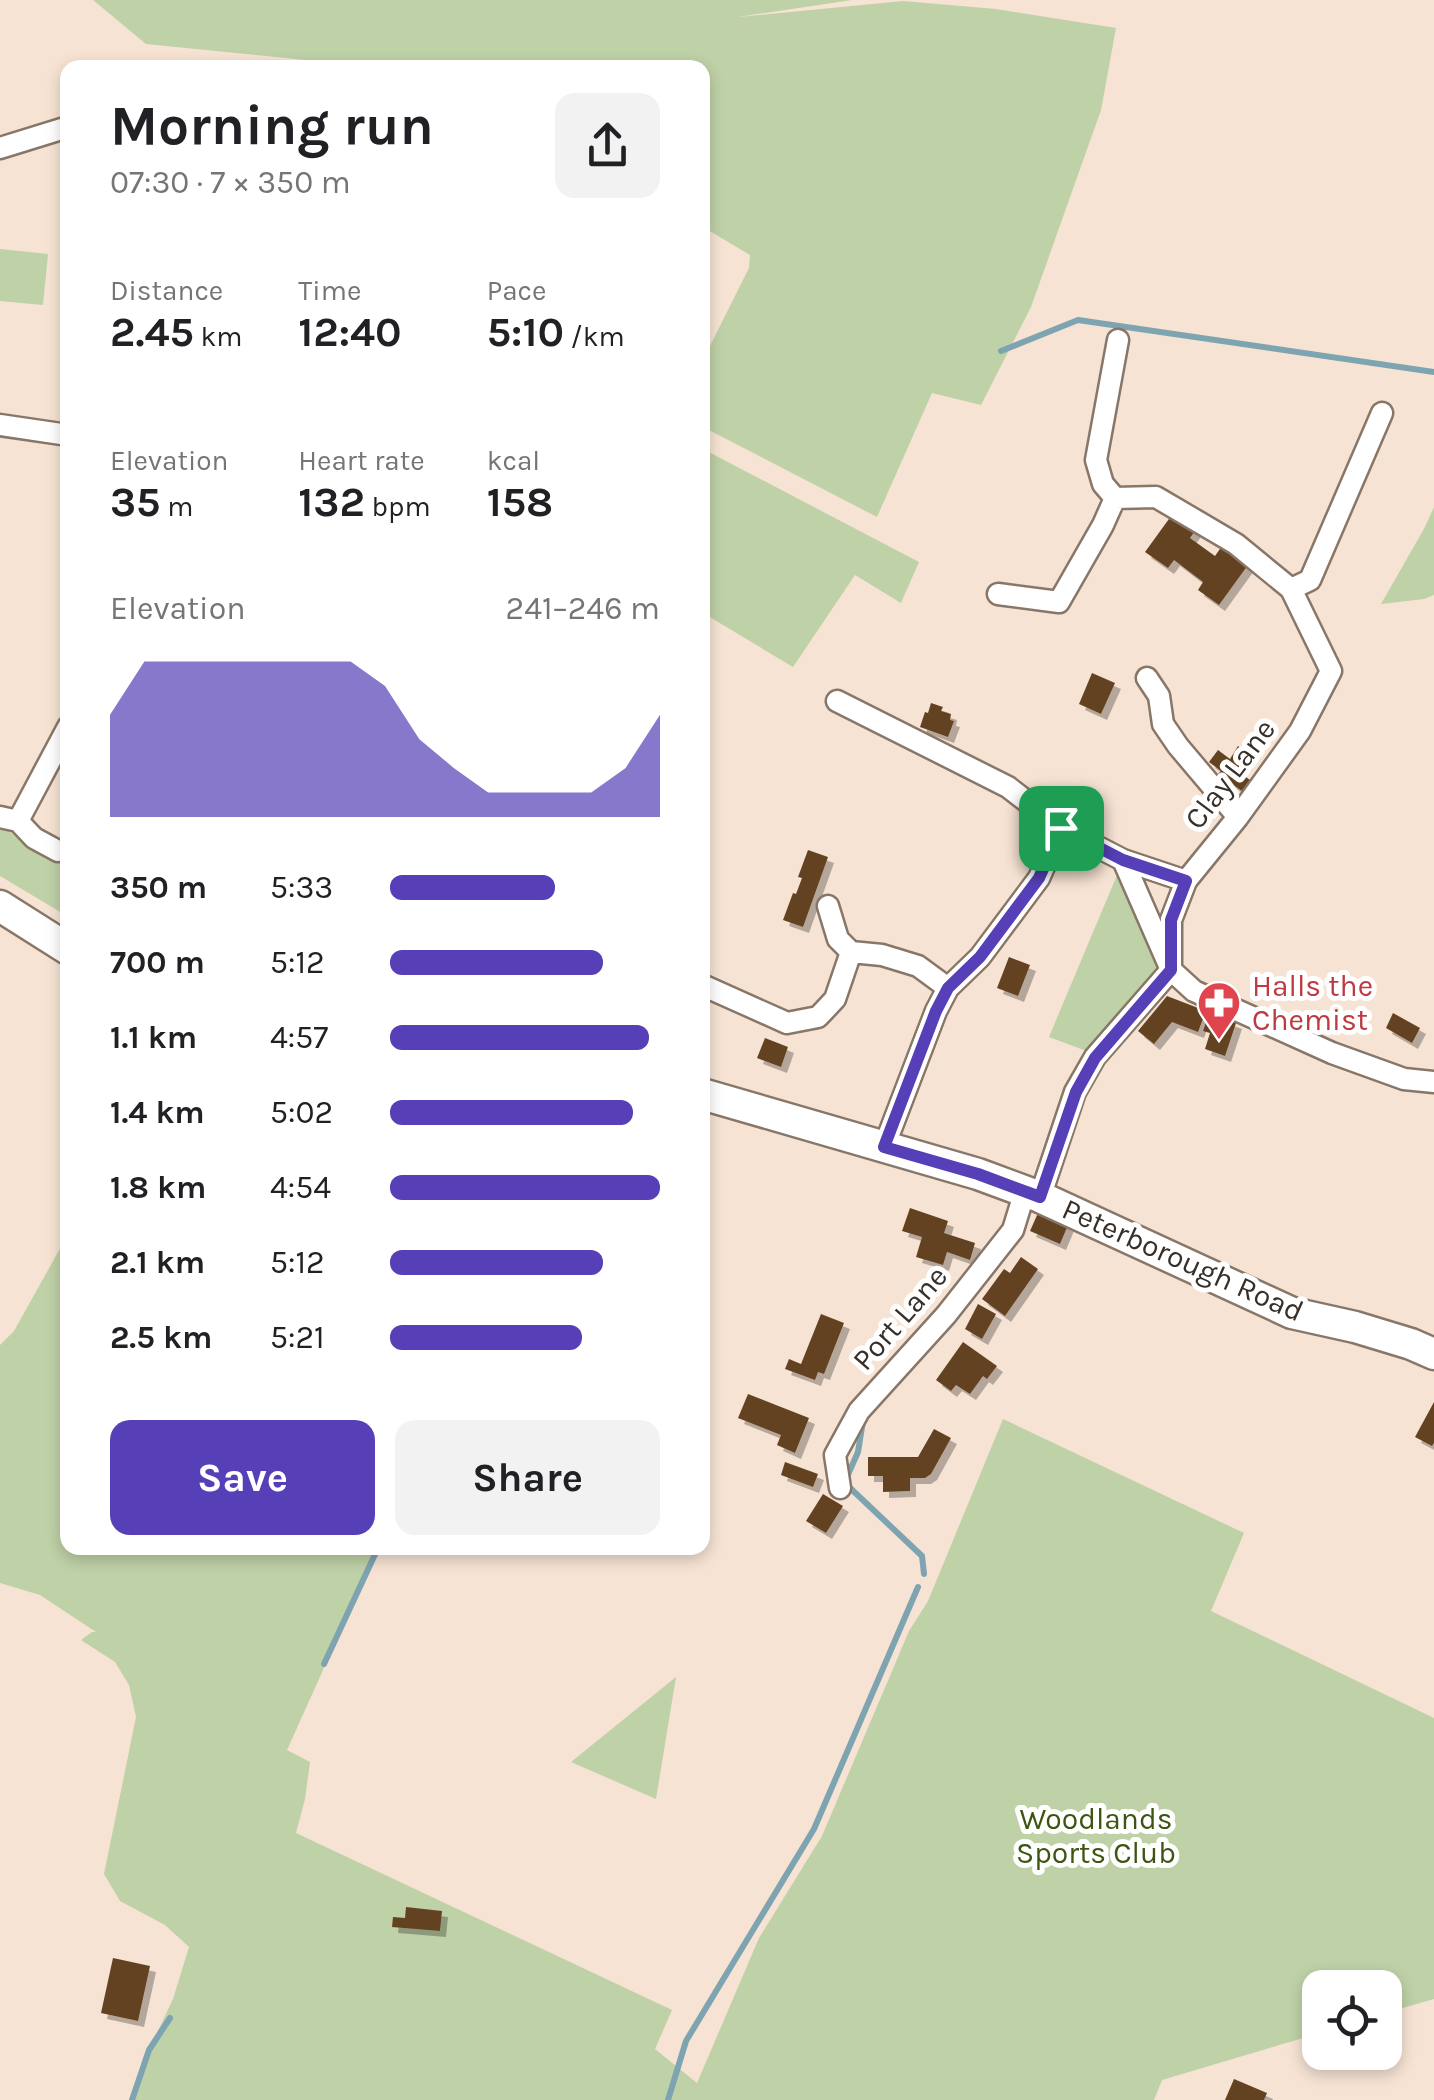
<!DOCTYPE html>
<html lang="en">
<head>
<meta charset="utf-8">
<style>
  body { margin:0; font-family:Karla,sans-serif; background:#f2f2f2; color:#202124; height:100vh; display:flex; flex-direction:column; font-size:38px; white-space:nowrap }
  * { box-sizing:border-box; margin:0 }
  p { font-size:32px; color:#757577 }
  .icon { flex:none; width:55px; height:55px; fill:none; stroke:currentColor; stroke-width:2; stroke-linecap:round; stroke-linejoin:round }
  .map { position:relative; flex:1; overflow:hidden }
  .sheet { position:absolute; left:60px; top:60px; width:650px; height:1495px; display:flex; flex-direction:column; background:#fff; border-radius:20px; box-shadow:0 5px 15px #0003 }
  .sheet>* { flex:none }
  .tools { position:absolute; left:1302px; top:1970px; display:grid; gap:20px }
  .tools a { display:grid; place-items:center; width:100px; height:100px; border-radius:20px; background:#fff; box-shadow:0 5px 15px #0003; font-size:50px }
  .pin { position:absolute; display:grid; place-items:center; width:85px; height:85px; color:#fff; margin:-42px; border-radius:20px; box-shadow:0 5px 15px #0006 }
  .round { display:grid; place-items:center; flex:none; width:105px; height:105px; border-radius:20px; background:#f2f2f2 }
  .head { display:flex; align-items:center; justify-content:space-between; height:170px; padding:0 50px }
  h1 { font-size:55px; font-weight:700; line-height:75px }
  .metrics { display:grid; grid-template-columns:repeat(3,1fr); gap:15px; height:170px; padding:10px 50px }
  .metrics div { display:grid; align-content:center }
  .metrics b { font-size:42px; font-weight:700 }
  .metrics small { font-size:28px; font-weight:400 }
  .metrics p { font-size:28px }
  .chart { height:280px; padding:20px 50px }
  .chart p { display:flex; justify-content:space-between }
  .chart svg { width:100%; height:180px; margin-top:10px; fill:#573fb7; opacity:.7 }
  .button { display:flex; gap:20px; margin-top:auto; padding:20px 50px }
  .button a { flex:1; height:115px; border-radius:20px; background:#573fb7; color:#fff; font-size:40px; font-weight:700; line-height:115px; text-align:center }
  .button a+a { background:#f2f2f2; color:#202124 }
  ul { padding:0 50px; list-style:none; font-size:32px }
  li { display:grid; grid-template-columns:160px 120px 1fr; align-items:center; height:75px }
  li i { height:25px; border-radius:12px; background:#573fb7 }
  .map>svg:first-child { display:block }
  .green { fill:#bfd1a7 }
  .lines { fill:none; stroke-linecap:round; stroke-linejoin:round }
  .stream { stroke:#7da4b0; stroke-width:6 }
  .building { fill:#644323; filter:url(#shadow) }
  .street-casing { stroke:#887768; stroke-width:25 }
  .secondary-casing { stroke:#887768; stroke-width:35 }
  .street { stroke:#fff; stroke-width:20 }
  .secondary { stroke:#fff; stroke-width:30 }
  .route-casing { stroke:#fff; stroke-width:20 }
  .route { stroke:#573fb7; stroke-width:12 }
  .labels { text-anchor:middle; stroke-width:10; stroke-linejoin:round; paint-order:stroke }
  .street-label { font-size:30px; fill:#37302a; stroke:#fff }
  .health-label { font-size:30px; fill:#be3a42; stroke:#fff; text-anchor:start }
  .park-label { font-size:30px; fill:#3e5512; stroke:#fff }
</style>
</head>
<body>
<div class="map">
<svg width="1434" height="2100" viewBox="0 0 1434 2100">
  <defs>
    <filter id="shadow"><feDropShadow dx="6" dy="6" stdDeviation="0" flood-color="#0004"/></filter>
  </defs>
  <rect width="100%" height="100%" fill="#f6e3d3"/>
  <path class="green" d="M93 0H852L738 17 903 1 996 9 1116 28 1101 110 1031 307 981 405 932 393 877 517 703 427V360L749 268 750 255 703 227 702 68H385L146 44Z
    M0 249 48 254 43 305 0 301Z
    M703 449 919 562 901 603 855 575 793 667 703 613Z
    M1434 507V595L1424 599 1381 604 1425 527Z
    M0 826 61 864 67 855V916L0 876Z
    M1120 868 1160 965 1089 1052 1049 1037Z
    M67 1236 68 1548H378L287 1750 310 1762 305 1799 296 1833 672 2010 655 2049 697 2083 759 1938 822 1836 909 1631 928 1601 1003 1419 1244 1533 1211 1611 1434 1718V1999L1385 2013V1988H1320V2033L1162 2080 1154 2100H132L149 2050 173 1999 189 1947 165 1925 120 1901 104 1874 136 1717 129 1685 115 1662 81 1640 92 1632H96L40 1595 0 1583V1345L14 1331Z
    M676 1677 656 1799 571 1762Z"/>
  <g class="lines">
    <path class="stream" d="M1001 351 1078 320 1434 372
      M863 1421 858 1452 846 1479 848 1486 922 1556 924 1574
      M324 1664 378 1548
      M132 2100 149 2050 170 2018
      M668 2100 686 2041 814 1829 918 1587"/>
  </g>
  <path class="building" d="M1174 512 1197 528 1190 538 1215 556 1222 546 1248 565 1219 605 1198 590 1203 582 1174 560 1168 568 1145 552Z
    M1092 673 1115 683 1101 714 1079 704Z
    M931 703 943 707 941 711 951 714 950 720 954 721 948 737 920 727 925 712 928 713Z
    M1238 746 1251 756 1239 772 1250 780 1242 791 1218 774 1221 771 1209 762 1218 750 1230 759Z
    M808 850 828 857 803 927 783 920 793 893 796 894 802 878 798 877Z
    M1009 957 1030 965 1018 996 997 988Z
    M1167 996 1206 1011 1198 1032 1172 1022 1154 1044 1138 1031Z
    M1209 1013 1236 1023 1225 1056 1205 1049 1210 1033 1203 1031Z
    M1393 1013 1420 1028 1412 1043 1386 1028Z
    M765 1038 788 1047 781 1067 757 1058Z
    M910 1208 948 1221 944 1233 975 1243 970 1260 947 1252 943 1265 916 1257 922 1237 902 1231Z
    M1038 1213 1068 1225 1060 1244 1030 1231Z
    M1021 1257 1038 1269 1005 1316 982 1299 1004 1269 1010 1273Z
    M978 1304 996 1314 982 1339 965 1329Z
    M821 1314 844 1323 824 1374 818 1372 815 1380 785 1369 789 1359 801 1364Z
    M963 1342 997 1366 987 1379 983 1376 970 1394 956 1385 951 1391 936 1380Z
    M748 1394 809 1418 795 1453 777 1445 781 1435 738 1418Z
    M1434 1402V1443L1432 1446 1415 1437Z
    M934 1429 951 1438 931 1474 925 1478H910V1491L883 1492V1476H868V1457H918Z
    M785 1462 818 1474 813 1487 781 1475Z
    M823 1494 843 1506 826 1533 806 1521Z
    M406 1907 442 1911 440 1931 392 1927 393 1917 405 1918Z
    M113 1958 150 1966 138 2021 101 2013Z
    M1234 2079 1267 2093 1264 2100H1225Z"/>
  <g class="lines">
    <g class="street-casing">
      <path id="street" d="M0 148 68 127
        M1118 340 1096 460 1103 484 1115 498 1156 497 1236 544 1291 589
        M0 425 68 435
        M998 594 1059 602 1103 525 1115 498
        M1147 678 1159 696 1163 724 1178 746 1238 817
        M837 701 1008 787 1061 828 1123 860 1186 881
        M0 817 18 821 34 838 58 851
        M18 821 68 727
        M1123 860 1171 970 1194 991 1332 1053 1404 1079 1434 1082
        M828 906 838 939 851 952 882 955 918 966 948 988
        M1171 970V920L1186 881 1238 817 1300 731 1331 671 1291 589 1310 580 1382 413
        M702 985 787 1023 818 1017 835 999 851 952
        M884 1147 936 1011 948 988 980 957 1039 878 1061 828
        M1040 1197 1075 1092 1095 1057 1171 970
        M840 1488 835 1455 859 1411 946 1315 1013 1230 1025 1191"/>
    </g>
    <g class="secondary-casing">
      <path id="secondary" d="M0 906 68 949
        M702 1094 978 1174 1040 1197 1292 1313 1355 1327 1411 1344 1434 1354"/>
    </g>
    <use href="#street" class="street"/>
    <use href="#secondary" class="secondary"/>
  </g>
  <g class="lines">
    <g class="route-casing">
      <path id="route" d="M1061 828 1123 860 1186 881 1171 920V970L1095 1058 1076 1092 1040 1197 978 1174 884 1147 936 1011 948 988 980 957 1039 878Z"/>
    </g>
    <use href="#route" class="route"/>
  </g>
  <defs>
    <g id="pharmacy-pin" transform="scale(2.25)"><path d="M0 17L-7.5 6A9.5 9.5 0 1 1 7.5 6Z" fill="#e0444e" stroke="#fff"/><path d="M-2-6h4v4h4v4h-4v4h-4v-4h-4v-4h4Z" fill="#fff"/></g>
  </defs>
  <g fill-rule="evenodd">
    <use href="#pharmacy-pin" x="1219" y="1003"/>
  </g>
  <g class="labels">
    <g class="street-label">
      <text transform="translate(1230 774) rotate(-53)" y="10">Clay Lane</text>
      <text transform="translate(1183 1260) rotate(24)" y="10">Peterborough Road</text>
      <text transform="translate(900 1318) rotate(-49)" y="10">Port Lane</text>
    </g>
    <g class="health-label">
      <text x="1252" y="996">Halls the<tspan x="1252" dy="34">Chemist</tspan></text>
    </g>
    <g class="park-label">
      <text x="1096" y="1829">Woodlands<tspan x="1096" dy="34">Sports Club</tspan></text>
    </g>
  </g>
</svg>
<div class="tools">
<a><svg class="icon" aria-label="locate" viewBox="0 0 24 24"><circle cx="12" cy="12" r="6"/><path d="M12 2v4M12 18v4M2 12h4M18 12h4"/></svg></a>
</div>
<div class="pin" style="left:1061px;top:828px;background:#1e9e55"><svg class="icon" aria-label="arrive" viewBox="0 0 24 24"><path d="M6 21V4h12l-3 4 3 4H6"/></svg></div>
<section class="sheet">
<div class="head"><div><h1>Morning run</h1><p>07:30 · 7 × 350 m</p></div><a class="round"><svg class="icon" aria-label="share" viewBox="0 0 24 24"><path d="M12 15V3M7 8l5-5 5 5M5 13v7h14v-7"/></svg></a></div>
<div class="metrics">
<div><p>Distance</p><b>2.45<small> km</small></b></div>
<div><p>Time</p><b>12:40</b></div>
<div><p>Pace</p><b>5:10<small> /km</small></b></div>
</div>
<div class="metrics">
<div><p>Elevation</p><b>35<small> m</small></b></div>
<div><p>Heart rate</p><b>132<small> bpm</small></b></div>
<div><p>kcal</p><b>158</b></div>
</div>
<div class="chart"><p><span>Elevation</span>241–246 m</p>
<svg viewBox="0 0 160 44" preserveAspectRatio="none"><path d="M0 44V19L10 6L20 6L30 6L40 6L50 6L60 6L70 6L80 12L90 25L100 32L110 38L120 38L130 38L140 38L150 32L160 19V44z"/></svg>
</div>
<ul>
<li><b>350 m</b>5:33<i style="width:61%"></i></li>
<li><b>700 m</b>5:12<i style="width:79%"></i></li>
<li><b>1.1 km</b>4:57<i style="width:96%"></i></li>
<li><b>1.4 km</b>5:02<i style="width:90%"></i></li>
<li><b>1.8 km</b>4:54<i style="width:100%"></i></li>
<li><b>2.1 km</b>5:12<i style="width:79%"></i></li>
<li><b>2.5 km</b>5:21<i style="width:71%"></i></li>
</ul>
<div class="button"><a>Save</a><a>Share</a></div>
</section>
</div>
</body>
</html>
